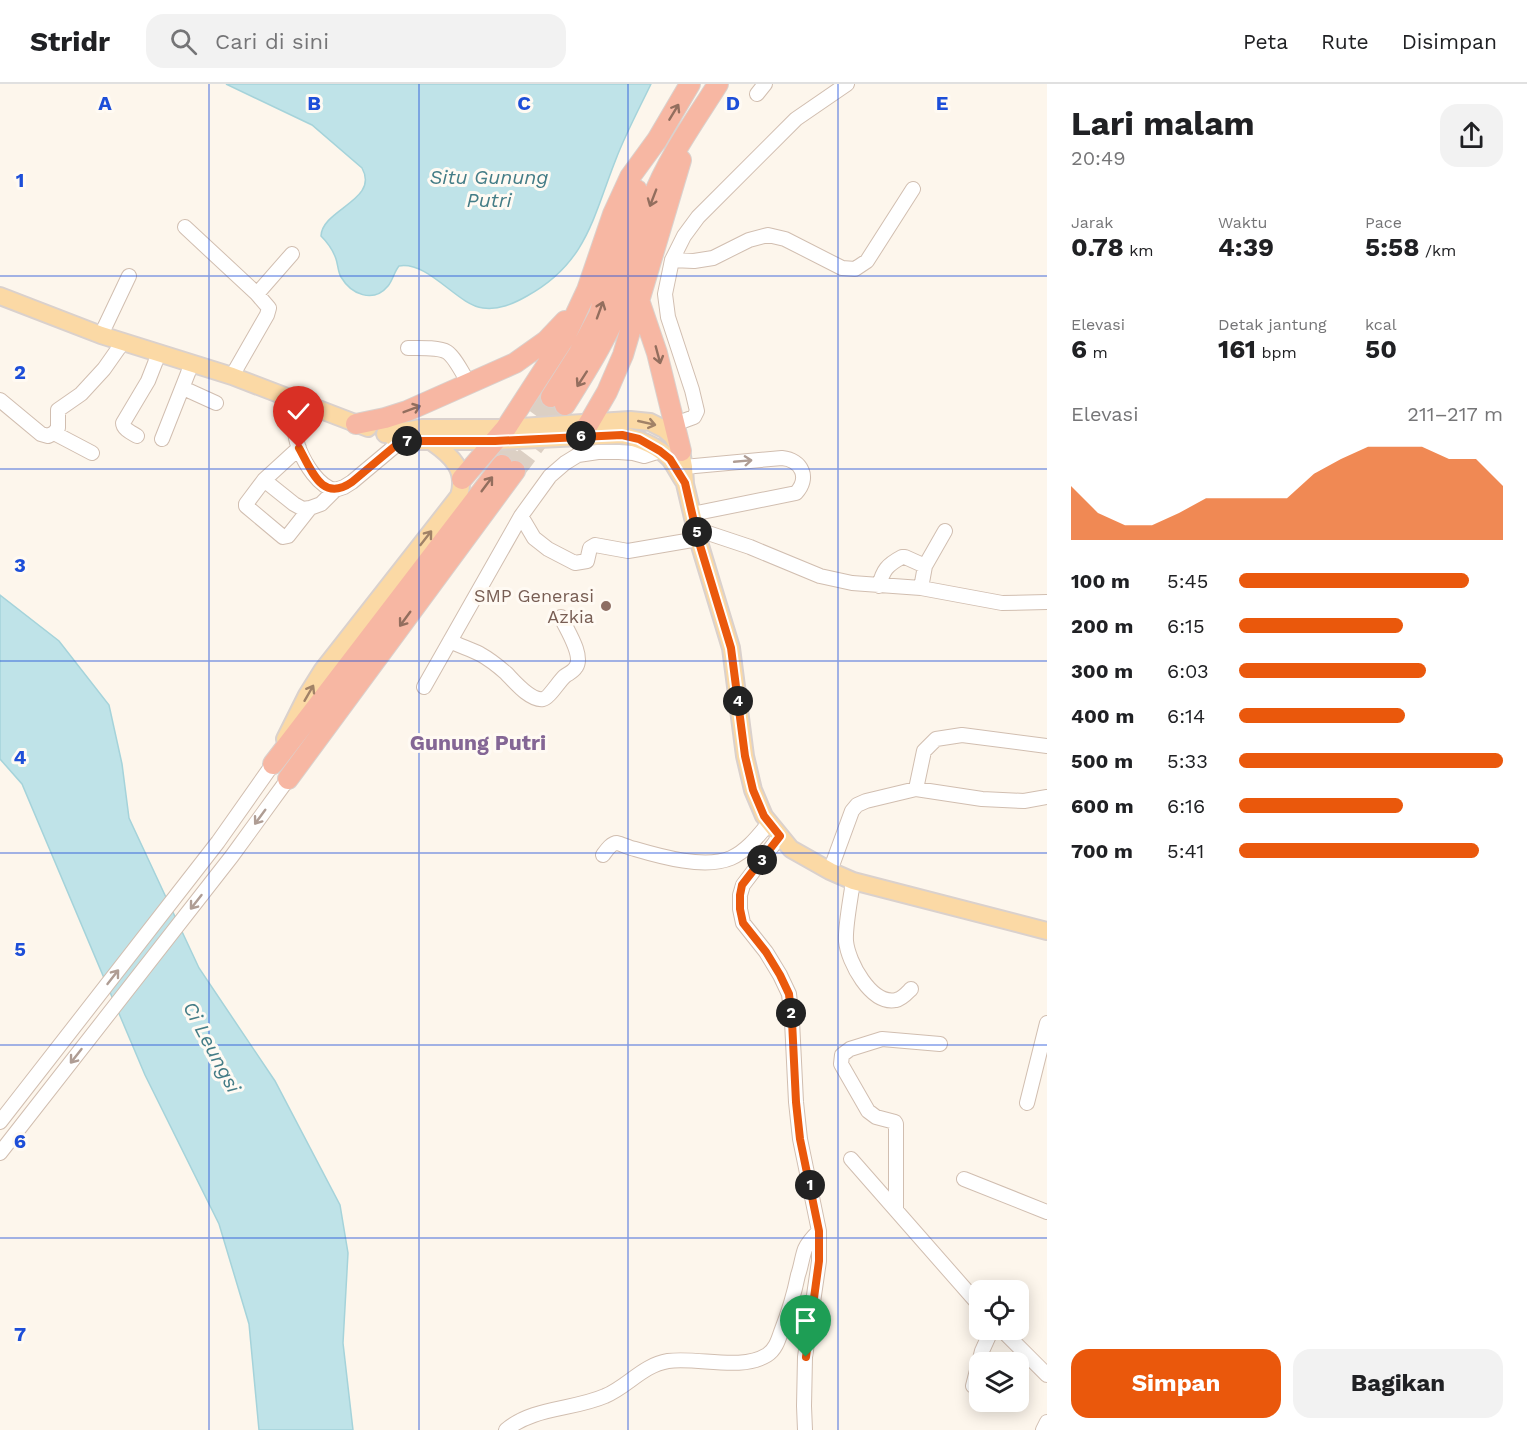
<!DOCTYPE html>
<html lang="id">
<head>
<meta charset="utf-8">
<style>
  body { margin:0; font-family:"Work Sans",sans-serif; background:#f2f2f2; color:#202124; height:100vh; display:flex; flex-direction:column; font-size:22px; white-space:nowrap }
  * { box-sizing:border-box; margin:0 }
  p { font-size:20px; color:#757577 }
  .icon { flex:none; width:33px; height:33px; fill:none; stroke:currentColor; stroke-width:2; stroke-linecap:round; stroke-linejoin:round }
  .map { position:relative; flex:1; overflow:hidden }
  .side { display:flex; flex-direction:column; background:#fff; width:480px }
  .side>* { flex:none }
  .tools { position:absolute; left:969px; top:1196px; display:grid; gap:12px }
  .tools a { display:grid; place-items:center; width:60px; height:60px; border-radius:12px; background:#fff; box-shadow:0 3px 15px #0003; font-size:30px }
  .pin { position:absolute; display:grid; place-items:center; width:51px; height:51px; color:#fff; margin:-62px -26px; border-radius:50% 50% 50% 0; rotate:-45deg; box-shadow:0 0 6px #0007 }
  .pin .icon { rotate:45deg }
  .km { position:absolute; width:30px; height:30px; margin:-15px; border-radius:50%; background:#222; color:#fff; font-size:16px; line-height:30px; text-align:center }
  .round { display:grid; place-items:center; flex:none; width:63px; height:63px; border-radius:18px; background:#f2f2f2 }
  .headline { display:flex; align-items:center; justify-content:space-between; height:102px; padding:0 24px }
  h1 { font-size:33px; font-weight:700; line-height:45px }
  .metrics { display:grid; grid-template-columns:repeat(3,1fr); gap:9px; height:102px; padding:6px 24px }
  .metrics div { display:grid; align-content:center }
  .metrics b { font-size:26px; font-weight:700 }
  .metrics small { font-size:16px; font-weight:400 }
  .metrics p { font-size:16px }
  .chart { height:168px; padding:12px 24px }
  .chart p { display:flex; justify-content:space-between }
  .chart svg { width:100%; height:108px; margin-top:6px; fill:#ea580c; opacity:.7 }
  .action { display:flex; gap:12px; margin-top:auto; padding:12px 24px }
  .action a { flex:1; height:69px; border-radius:18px; background:#ea580c; color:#fff; font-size:24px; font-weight:700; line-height:69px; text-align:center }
  .action a+a { background:#f2f2f2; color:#202124 }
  ul { padding:0 24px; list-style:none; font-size:20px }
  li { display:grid; grid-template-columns:96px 72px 1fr; align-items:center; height:45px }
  li i { height:15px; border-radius:8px; background:#ea580c }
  header { display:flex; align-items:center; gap:36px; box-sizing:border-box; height:84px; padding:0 30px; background:#fff; border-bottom:2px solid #e0e0e0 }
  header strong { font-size:28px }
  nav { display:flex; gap:33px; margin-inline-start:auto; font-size:21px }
  .search { width:420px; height:54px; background:#f2f2f2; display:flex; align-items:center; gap:15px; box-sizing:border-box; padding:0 21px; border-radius:18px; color:#757577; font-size:22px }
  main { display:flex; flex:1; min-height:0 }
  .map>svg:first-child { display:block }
  .water { fill:#bfe3e8; stroke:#a5d3da; stroke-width:1.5 }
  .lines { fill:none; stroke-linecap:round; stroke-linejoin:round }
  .highway-tunnel { stroke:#dcd0c4; stroke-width:20; stroke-dasharray:20 10; stroke-linecap:butt }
  .minor-casing { stroke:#d1beb0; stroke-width:16 }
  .major-casing { stroke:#dad1cd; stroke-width:20 }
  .highway-casing { stroke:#dad1cd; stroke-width:22 }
  .minor { stroke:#fff; stroke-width:14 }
  .major { stroke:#fbd9a5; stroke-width:16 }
  .highway { stroke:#f7b7a3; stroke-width:20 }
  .oneway { stroke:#936e5e }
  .oneway2 { stroke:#a18267 }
  .oneway3 { stroke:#af9d94 }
  .route-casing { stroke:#fff; stroke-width:12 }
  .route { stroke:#ea580c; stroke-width:8 }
  .grid { fill:none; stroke:#1d4ed8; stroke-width:1.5; stroke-opacity:0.55 }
  .education-dot { fill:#8d6e63; stroke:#fffaf3; stroke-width:2 }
  .labels { text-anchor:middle; stroke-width:6; stroke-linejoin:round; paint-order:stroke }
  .education-label { font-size:18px; fill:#785e54; stroke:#fffaf3; text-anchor:end }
  .water-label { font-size:20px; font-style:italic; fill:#437c86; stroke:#fffaf3 }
  .quarter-label { font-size:21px; font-weight:bold; fill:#846695; stroke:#fffaf3 }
  .grid-label { font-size:20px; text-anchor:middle; font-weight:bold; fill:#1d4ed8; stroke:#fffaf3; stroke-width:6; stroke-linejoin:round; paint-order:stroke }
</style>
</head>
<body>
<header>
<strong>Stridr</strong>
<div class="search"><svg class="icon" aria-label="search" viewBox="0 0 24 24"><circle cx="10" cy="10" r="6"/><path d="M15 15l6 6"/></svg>Cari di sini</div>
<nav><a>Peta</a><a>Rute</a><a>Disimpan</a></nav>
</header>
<main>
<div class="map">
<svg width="1047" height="1346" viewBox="0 0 1047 1346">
  <rect width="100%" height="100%" fill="#fdf6ec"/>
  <path class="water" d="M226 0H651C639 25 626 49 616 75 593 133 587 179 527 212 513 220 499 226 483 224 457 221 429 177 399 182 394 188 393 196 388 202 373 220 351 210 341 193 338 188 338 181 336 175 333 166 328 159 321 152 322 125 380 116 362 84L312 41Z
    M0 511 59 557 109 621 122 680 129 734 199 884 275 997 340 1121 348 1169 343 1259 353 1346H259L249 1240 219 1140 145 991 22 700 0 675Z"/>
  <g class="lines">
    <path class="highway-tunnel" d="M502 381 551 313
      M515 387 565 321"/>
    <g class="minor-casing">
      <path id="minor" d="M757 10 765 0
        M185 143 257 210 269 224 267 231 232 292
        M672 176 694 177 713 174 749 156 768 151 785 155 842 184 855 185 867 177 913 105
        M257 210 292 170
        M101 251 129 192
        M408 264C418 264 439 263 447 268 455 273 464 292 469 300
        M183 304 216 319
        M289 314C292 329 294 351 299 365 305 380 319 403 335 406
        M0 316 41 350 48 352 54 349 92 369
        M675 340 694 333 697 327 692 306 668 233 665 210 672 176 684 152 698 133 796 35 847 0
        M54 349 58 344V326L81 310 104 285 123 258
        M137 352C132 349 123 345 123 339L148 297 159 269
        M162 355 192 279
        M299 364 264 396 246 420V422L283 453 288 452 310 424
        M684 383 782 374C802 376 810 394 796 409L692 430
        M264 396 294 420 303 425 310 424 321 420 335 406 344 403 352 398 401 357
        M521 432 534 454 548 465 575 479 587 477 590 464 595 461 628 467 698 455
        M696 445 750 463 820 492 852 499 921 504 1002 519 1047 518
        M879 502C883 486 887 481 902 473H905L925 482
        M921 504 925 482 945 447
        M450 557C460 562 470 565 480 570 489 575 498 582 506 589 514 597 530 617 543 615 549 614 559 597 565 592 569 589 573 588 576 583 584 571 566 545 561 533
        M424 603 521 432 550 392 565 379 578 371 598 368H619L633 369 644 372 660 367
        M916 705 924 667 936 655 962 651 1047 662
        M780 752 743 801 740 811V825L743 839 766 868 780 891 789 910 792 937 796 1018 800 1055 819 1147V1177L805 1273 804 1322 805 1346
        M603 771C606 767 611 759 617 759 622 760 629 764 635 765 662 773 705 785 731 774 747 767 759 751 769 739
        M830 787 852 727 857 721 866 717 916 705 982 715 1024 717 1047 713
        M853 797C851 813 845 842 846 857 848 878 871 921 896 916 902 915 907 909 911 905
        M1027 1019 1047 939
        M0 1038 218 758 273 680
        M0 1069 232 772 288 695
        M851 1075 980 1222
        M964 1095 1047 1128
        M896 1126V1040L895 1038 876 1033 868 1027 841 980 842 971 850 965 882 955 940 960
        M1001 1245 1047 1291
        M973 1302 982 1267 992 1245
        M506 1346C533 1323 573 1326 605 1312 627 1303 643 1281 668 1277 699 1273 741 1287 767 1271 775 1266 778 1257 781 1248 788 1230 794 1211 798 1191 801 1183 802 1173 805 1165 808 1158 814 1152 819 1147
        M1043 1346 1047 1338"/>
    </g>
    <g class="major-casing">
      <path id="major" d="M0 212 101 251 232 292 368 344
        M385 350 422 344H506L630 336 650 338 664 345 672 352 681 367 684 383 685 400 698 455 731 564 745 672 753 706 764 732 791 765 830 787 853 797 1047 847
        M392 353 401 357H495L622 351C639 355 658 362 670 375 675 382 679 390 683 396
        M285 655 307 611 322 587 459 412C467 386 452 372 432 358"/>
    </g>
    <g class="highway-casing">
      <path id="highway" d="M639 216 657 269 681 367
        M551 313 579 269 599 231 630 123 637 106
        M565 321C589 283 612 246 627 204 637 175 641 144 652 115 668 74 694 38 718 0
        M356 340 385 334 407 327 515 279 546 257 565 237
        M580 352 589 339 607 308 623 271 681 76
        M462 395 506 344 565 253 587 206 613 130 630 93 657 56 690 0
        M273 680 502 381
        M288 695 515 387"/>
    </g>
    <use href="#minor" class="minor"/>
    <use href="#major" class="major"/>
    <use href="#highway" class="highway"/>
  </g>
  <defs><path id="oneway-shaft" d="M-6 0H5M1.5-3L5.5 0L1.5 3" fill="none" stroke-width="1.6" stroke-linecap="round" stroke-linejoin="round" transform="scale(1.5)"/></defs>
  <g class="oneway">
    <use href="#oneway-shaft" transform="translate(674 28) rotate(-59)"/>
    <use href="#oneway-shaft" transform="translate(653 114) rotate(111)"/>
    <use href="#oneway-shaft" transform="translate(600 226) rotate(-70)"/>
    <use href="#oneway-shaft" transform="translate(658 271) rotate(75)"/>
    <use href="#oneway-shaft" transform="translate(582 295) rotate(123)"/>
    <use href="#oneway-shaft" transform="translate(412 325) rotate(-21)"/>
    <use href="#oneway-shaft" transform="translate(487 400) rotate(-53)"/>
    <use href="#oneway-shaft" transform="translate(405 535) rotate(126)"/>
  </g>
  <g class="oneway2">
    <use href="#oneway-shaft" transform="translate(647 339) rotate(13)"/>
    <use href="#oneway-shaft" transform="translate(426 454) rotate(-52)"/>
    <use href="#oneway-shaft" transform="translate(309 609) rotate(-60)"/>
  </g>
  <g class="oneway3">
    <use href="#oneway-shaft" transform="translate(743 377) rotate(-5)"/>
    <use href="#oneway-shaft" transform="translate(260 733) rotate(126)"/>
    <use href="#oneway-shaft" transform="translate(196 818) rotate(128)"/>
    <use href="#oneway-shaft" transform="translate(113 893) rotate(-52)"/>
    <use href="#oneway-shaft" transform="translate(76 972) rotate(128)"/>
  </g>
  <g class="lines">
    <g class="route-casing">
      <path id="route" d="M299 364C312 387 322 419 352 398L401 357H495L622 351 639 355 660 367 670 375 685 399 698 455 731 564 745 672 753 706 764 732 780 752 742 801 740 811V825L743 839 766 868 780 891 789 910 792 937 796 1018 800 1055 819 1147V1177L806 1273"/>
    </g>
    <use href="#route" class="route"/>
  </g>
  <path class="grid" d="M209 0V1346M419 0V1346M628 0V1346M838 0V1346M0 192H1047M0 385H1047M0 577H1047M0 769H1047M0 961H1047M0 1154H1047"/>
  <circle class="education-dot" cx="606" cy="522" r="6"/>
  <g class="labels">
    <g class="education-label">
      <text x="594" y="518">SMP Generasi<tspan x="594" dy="21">Azkia</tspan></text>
    </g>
    <g class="water-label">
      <text x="489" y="100">Situ Gunung<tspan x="489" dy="23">Putri</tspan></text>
      <text transform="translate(212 963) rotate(62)" y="7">Ci Leungsi</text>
    </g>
    <g class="quarter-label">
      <text x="478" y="666">Gunung Putri</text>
    </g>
  </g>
  <g class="grid-label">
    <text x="105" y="26">A</text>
    <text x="314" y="26">B</text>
    <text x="524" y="26">C</text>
    <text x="733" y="26">D</text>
    <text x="942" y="26">E</text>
    <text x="20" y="103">1</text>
    <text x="20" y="295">2</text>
    <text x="20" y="488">3</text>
    <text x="20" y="680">4</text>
    <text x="20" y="872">5</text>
    <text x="20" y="1064">6</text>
    <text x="20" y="1257">7</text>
  </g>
</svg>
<div class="tools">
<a><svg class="icon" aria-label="locate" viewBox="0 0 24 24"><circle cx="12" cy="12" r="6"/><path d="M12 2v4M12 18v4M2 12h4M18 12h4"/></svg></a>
<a><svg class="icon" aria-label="layers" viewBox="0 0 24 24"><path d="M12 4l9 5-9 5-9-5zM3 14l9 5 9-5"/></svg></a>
</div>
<div class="pin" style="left:806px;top:1273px;background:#1e9e55"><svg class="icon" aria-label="arrive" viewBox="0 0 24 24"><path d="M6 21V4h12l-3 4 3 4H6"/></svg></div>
<div class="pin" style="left:299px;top:364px;background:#d93025"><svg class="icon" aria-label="check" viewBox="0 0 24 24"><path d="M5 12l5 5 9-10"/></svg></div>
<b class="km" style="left:810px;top:1101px">1</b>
<b class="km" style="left:791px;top:929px">2</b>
<b class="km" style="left:762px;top:776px">3</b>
<b class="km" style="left:738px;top:617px">4</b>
<b class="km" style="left:697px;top:448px">5</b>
<b class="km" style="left:581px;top:352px">6</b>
<b class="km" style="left:407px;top:357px">7</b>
</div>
<section class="side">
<div class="headline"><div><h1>Lari malam</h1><p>20:49</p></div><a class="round"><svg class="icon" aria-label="share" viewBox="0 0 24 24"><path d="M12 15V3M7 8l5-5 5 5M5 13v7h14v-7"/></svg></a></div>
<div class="metrics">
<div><p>Jarak</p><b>0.78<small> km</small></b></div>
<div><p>Waktu</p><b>4:39</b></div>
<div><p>Pace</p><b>5:58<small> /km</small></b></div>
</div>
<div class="metrics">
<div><p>Elevasi</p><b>6<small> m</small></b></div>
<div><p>Detak jantung</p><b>161<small> bpm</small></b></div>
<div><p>kcal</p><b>50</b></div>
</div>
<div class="chart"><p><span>Elevasi</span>211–217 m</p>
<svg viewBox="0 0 160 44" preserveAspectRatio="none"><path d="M0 44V22L10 33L20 38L30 38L40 33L50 27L60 27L70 27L80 27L90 17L100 11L110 6L120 6L130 6L140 11L150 11L160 22V44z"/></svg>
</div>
<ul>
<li><b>100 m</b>5:45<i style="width:87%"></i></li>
<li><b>200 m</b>6:15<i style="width:62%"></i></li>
<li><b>300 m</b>6:03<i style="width:71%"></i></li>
<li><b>400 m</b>6:14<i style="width:63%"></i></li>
<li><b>500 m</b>5:33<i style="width:100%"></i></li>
<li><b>600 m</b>6:16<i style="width:62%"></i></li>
<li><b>700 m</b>5:41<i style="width:91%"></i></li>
</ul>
<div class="action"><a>Simpan</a><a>Bagikan</a></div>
</section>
</main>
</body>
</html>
